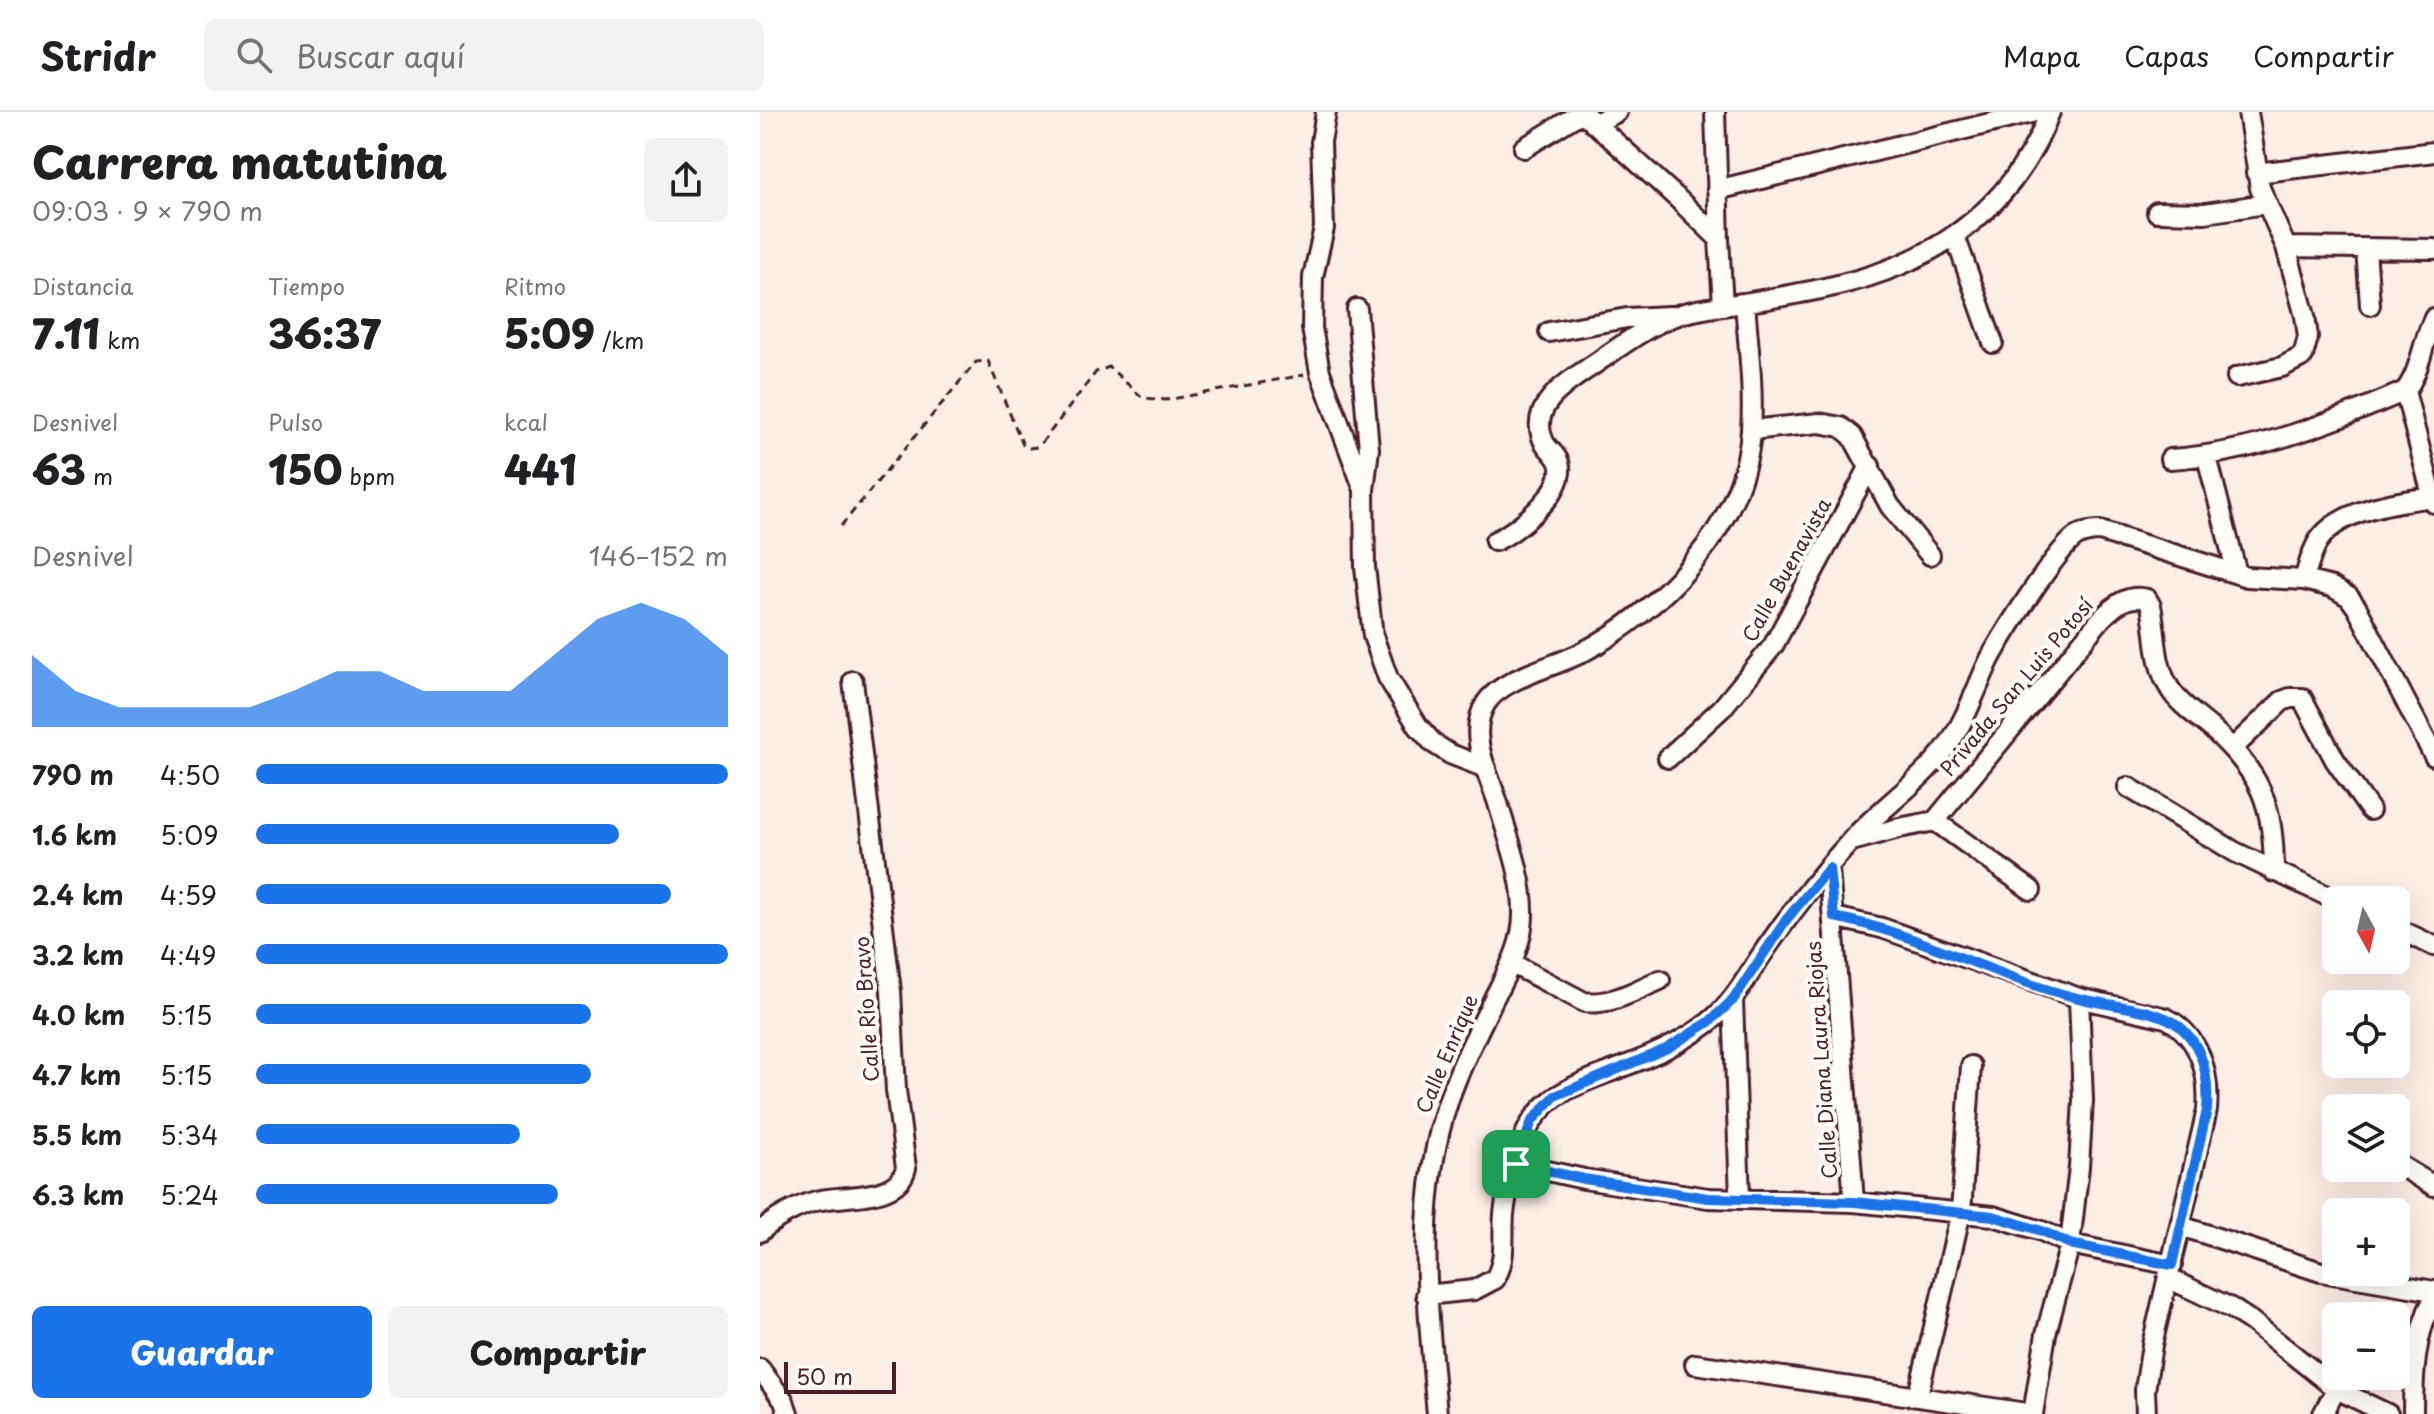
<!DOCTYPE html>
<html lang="es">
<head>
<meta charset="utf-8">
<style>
  body { margin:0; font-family:"Playpen Sans",sans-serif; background:#f2f2f2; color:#202124; height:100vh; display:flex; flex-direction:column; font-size:30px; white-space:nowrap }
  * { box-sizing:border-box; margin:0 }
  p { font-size:26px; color:#757577 }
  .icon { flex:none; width:44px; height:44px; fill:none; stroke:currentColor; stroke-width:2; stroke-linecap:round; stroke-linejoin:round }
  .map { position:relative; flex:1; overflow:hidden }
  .sheet { display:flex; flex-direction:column; background:#fff; width:760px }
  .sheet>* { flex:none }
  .needle { width:52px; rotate:172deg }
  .tools { position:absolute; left:1562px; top:774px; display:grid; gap:16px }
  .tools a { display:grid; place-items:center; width:88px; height:88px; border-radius:12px; background:#fff; box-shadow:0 8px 32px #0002; font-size:40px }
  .scale { position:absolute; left:24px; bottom:20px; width:112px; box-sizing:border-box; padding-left:8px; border:4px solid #4a1f2b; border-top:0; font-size:22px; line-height:28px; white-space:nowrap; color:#4a1f2b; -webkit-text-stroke:6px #fdfcf7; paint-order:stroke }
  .pin { position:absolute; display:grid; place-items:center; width:68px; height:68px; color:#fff; margin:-34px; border-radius:16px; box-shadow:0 4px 12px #0006 }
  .round { display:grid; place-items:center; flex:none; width:84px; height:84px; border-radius:12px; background:#f2f2f2 }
  .head { display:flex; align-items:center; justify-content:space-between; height:136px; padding:0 32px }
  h1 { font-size:44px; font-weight:800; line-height:60px }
  .metrics { display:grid; grid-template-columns:repeat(3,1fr); gap:12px; height:136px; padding:8px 32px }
  .metrics div { display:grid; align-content:center }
  .metrics b { font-size:40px; font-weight:800 }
  .metrics small { font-size:22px; font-weight:400 }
  .metrics p { font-size:22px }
  .chart { height:224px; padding:16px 32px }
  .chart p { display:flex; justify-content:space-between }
  .chart svg { width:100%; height:144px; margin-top:8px; fill:#1a73e8; opacity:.7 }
  .cta { display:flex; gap:16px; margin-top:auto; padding:16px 32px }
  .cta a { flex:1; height:92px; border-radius:12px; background:#1a73e8; color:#fff; font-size:32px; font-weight:800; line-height:92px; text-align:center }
  .cta a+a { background:#f2f2f2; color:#202124 }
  ul { padding:0 32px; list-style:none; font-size:26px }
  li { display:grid; grid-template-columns:128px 96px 1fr; align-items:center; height:60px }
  li i { height:20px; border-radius:10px; background:#1a73e8 }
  header { display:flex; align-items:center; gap:48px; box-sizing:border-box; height:112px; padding:0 40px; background:#fff; border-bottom:2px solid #e0e0e0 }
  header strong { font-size:38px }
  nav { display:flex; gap:44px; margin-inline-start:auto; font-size:28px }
  .search { width:560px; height:72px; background:#f2f2f2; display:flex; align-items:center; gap:20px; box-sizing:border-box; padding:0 28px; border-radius:12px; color:#757577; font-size:30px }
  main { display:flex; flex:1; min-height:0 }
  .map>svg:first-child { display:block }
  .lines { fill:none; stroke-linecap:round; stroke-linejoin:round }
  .minor-casing { stroke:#4a1f2b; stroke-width:24 }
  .path { stroke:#4a1f2b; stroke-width:3; stroke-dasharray:8 6; stroke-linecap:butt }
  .minor { stroke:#fdfcf7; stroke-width:18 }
  .route-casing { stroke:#fff; stroke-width:16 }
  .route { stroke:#1a73e8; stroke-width:10 }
  .labels { text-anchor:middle; stroke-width:8; stroke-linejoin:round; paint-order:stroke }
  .street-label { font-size:20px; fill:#4a1f2b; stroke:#fdfcf7 }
</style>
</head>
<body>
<header>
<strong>Stridr</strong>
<div class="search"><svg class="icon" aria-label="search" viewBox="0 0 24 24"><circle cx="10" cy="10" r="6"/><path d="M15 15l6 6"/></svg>Buscar aquí</div>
<nav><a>Mapa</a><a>Capas</a><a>Compartir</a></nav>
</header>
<main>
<section class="sheet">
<div class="head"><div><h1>Carrera matutina</h1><p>09:03 · 9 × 790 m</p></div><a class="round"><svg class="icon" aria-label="share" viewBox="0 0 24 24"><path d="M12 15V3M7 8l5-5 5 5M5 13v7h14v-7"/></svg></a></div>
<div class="metrics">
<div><p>Distancia</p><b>7.11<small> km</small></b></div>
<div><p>Tiempo</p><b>36:37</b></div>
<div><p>Ritmo</p><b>5:09<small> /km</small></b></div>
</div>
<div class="metrics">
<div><p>Desnivel</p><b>63<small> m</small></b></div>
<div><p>Pulso</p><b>150<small> bpm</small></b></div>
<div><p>kcal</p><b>441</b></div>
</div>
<div class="chart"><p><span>Desnivel</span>146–152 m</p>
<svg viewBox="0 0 160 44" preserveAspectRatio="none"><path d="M0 44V22L10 33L20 38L30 38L40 38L50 38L60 33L70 27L80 27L90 33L100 33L110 33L120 22L130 11L140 6L150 11L160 22V44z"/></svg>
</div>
<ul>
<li><b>790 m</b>4:50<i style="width:100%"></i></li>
<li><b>1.6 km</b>5:09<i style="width:77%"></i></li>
<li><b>2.4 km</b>4:59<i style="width:88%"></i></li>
<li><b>3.2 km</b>4:49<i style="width:100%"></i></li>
<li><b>4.0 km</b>5:15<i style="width:71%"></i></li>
<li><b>4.7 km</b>5:15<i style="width:71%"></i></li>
<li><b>5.5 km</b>5:34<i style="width:56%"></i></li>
<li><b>6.3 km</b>5:24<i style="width:64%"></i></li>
</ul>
<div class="cta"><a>Guardar</a><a>Compartir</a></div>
</section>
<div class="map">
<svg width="1674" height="1302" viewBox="0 0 1674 1302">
  <rect width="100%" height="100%" fill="#fbeee7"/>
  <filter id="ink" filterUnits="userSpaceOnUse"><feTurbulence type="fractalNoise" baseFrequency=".0125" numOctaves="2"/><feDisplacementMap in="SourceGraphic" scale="16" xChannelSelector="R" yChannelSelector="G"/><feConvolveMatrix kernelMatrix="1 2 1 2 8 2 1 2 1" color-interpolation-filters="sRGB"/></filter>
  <g filter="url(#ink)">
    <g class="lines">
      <g class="minor-casing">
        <path id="minor" d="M566 0 561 30 564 116 553 165 552 216 560 260 603 375
          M955 0 959 127
          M834 12 857 0
          M764 36 822 0 916 85 959 127 963 194
          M1496 61 1674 40
          M957 78 1275 0
          M1397 100 1445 101 1506 92
          M1195 124 1233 231
          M1526 135 1674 137
          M1606 136 1610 193
          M597 197 609 337 604 378 605 455 613 524 628 566 658 614 673 631 690 642 726 656
          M789 220 867 206 910 204
          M1477 265 1522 255 1543 244 1548 225 1545 204 1526 135 1500 76 1488 0
          M1645 279 1674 391
          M991 318 1059 311 1081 315 1092 324 1130 394 1170 443
          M1447 345 1477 462
          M1410 347C1490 342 1572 311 1645 279 1661 259 1662 230 1674 206
          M735 429C756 420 803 382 800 355 799 344 789 339 784 330 767 295 805 272 830 255 857 237 887 213 918 203 939 196 963 194 984 191 1014 186 1044 181 1074 174 1174 151 1253 98 1290 0
          M1544 468C1548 455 1551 440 1559 428 1580 397 1640 389 1674 385
          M1473 636 1522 589 1530 586H1542L1575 648 1610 698
          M908 646 962 596 1013 534 1110 354
          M1368 675 1475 740 1576 788
          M1175 709 1271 778
          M1092 729 1139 716 1175 709 1341 507C1355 493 1367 482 1387 487L1391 494C1397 522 1394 552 1410 577 1419 592 1437 604 1450 615 1501 661 1514 692 1514 760
          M1069 756 1094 1090
          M1074 805 1122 816 1319 886 1406 906C1440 924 1450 962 1447 998L1392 1233 1385 1278 1386 1302
          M1636 816 1674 834
          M751 851 824 890C851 894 876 878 900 868
          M973 888 980 1087
          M1636 1051 1674 1074
          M756 1052 824 1067 948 1086 1094 1090 1233 1104 1282 1119 1310 1132 1412 1153
          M1421 1114 1561 1160 1674 1179
          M0 1120C14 1107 37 1094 56 1089 83 1082 138 1090 146 1056L136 978 131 879 93 569
          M1408 1166 1471 1196 1491 1209 1576 1277 1628 1302
          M666 1183 714 1178 735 1167C747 1146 742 1125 744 1102 747 1076 759 1026 775 1005 795 978 827 969 857 957 889 945 921 932 948 911 975 890 988 862 1007 835 1032 799 1060 763 1089 731 1120 696 1160 671 1188 633 1207 606 1216 576 1230 547 1243 523 1297 436 1317 424 1325 420 1332 419 1340 419L1487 465 1544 468 1572 475 1589 485 1597 496 1674 644
          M935 1252 1273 1302
          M0 1257 24 1289 28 1302
          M1158 1283 1201 1100 1211 954
          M677 1302C668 1198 654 1089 689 987 700 953 718 921 733 888 747 860 764 832 763 799 763 763 747 723 737 688 727 659 707 621 726 591 742 566 794 555 821 541 901 499 985 414 991 318 994 276 988 232 985 191
          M1273 1302 1286 1222 1310 1132 1319 1055 1323 988 1319 886
          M1563 1302 1576 1277
          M1653 1302C1653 1262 1655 1221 1674 1186"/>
      </g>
      <path class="path" d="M81 414 216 250 228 249 260 326 263 333 269 336 277 335 284 328 336 260 349 255 383 286 406 288 544 263"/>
      <use href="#minor" class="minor"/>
    </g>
  </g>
  <g class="lines" filter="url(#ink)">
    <g class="route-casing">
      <path id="route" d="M1069 756 1074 805C1164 822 1244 871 1331 889 1355 894 1400 898 1419 914 1444 934 1449 968 1447 998L1412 1153 1310 1132 1282 1119 1233 1104 1094 1090 948 1086 824 1067 756 1052 772 1009 795 984 908 936 949 910 973 888 1026 808Z"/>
    </g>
    <use href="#route" class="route"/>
  </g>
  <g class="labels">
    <g class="street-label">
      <text transform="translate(1027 458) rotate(-61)" y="7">Calle Buenavista</text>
      <text transform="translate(1257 575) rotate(-50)" y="7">Privada San Luis Potosí</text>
      <text transform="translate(107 897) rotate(-94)" y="7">Calle Río Bravo</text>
      <text transform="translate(687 942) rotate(-67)" y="7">Calle Enrique</text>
      <text transform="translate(1062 948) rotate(-94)" y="7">Calle Diana Laura Riojas</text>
    </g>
  </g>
</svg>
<div class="tools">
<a><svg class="needle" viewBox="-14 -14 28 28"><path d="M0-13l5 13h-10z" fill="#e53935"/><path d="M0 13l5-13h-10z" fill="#757577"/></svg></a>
<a><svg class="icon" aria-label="locate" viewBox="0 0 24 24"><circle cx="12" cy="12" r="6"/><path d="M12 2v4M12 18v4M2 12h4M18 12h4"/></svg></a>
<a><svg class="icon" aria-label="layers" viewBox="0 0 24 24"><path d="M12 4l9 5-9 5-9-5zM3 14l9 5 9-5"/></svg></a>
<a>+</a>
<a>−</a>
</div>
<div class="scale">50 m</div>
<div class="pin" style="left:756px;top:1052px;background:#1e9e55"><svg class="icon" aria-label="arrive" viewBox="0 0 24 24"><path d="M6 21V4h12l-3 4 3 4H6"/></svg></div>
</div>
</main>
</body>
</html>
